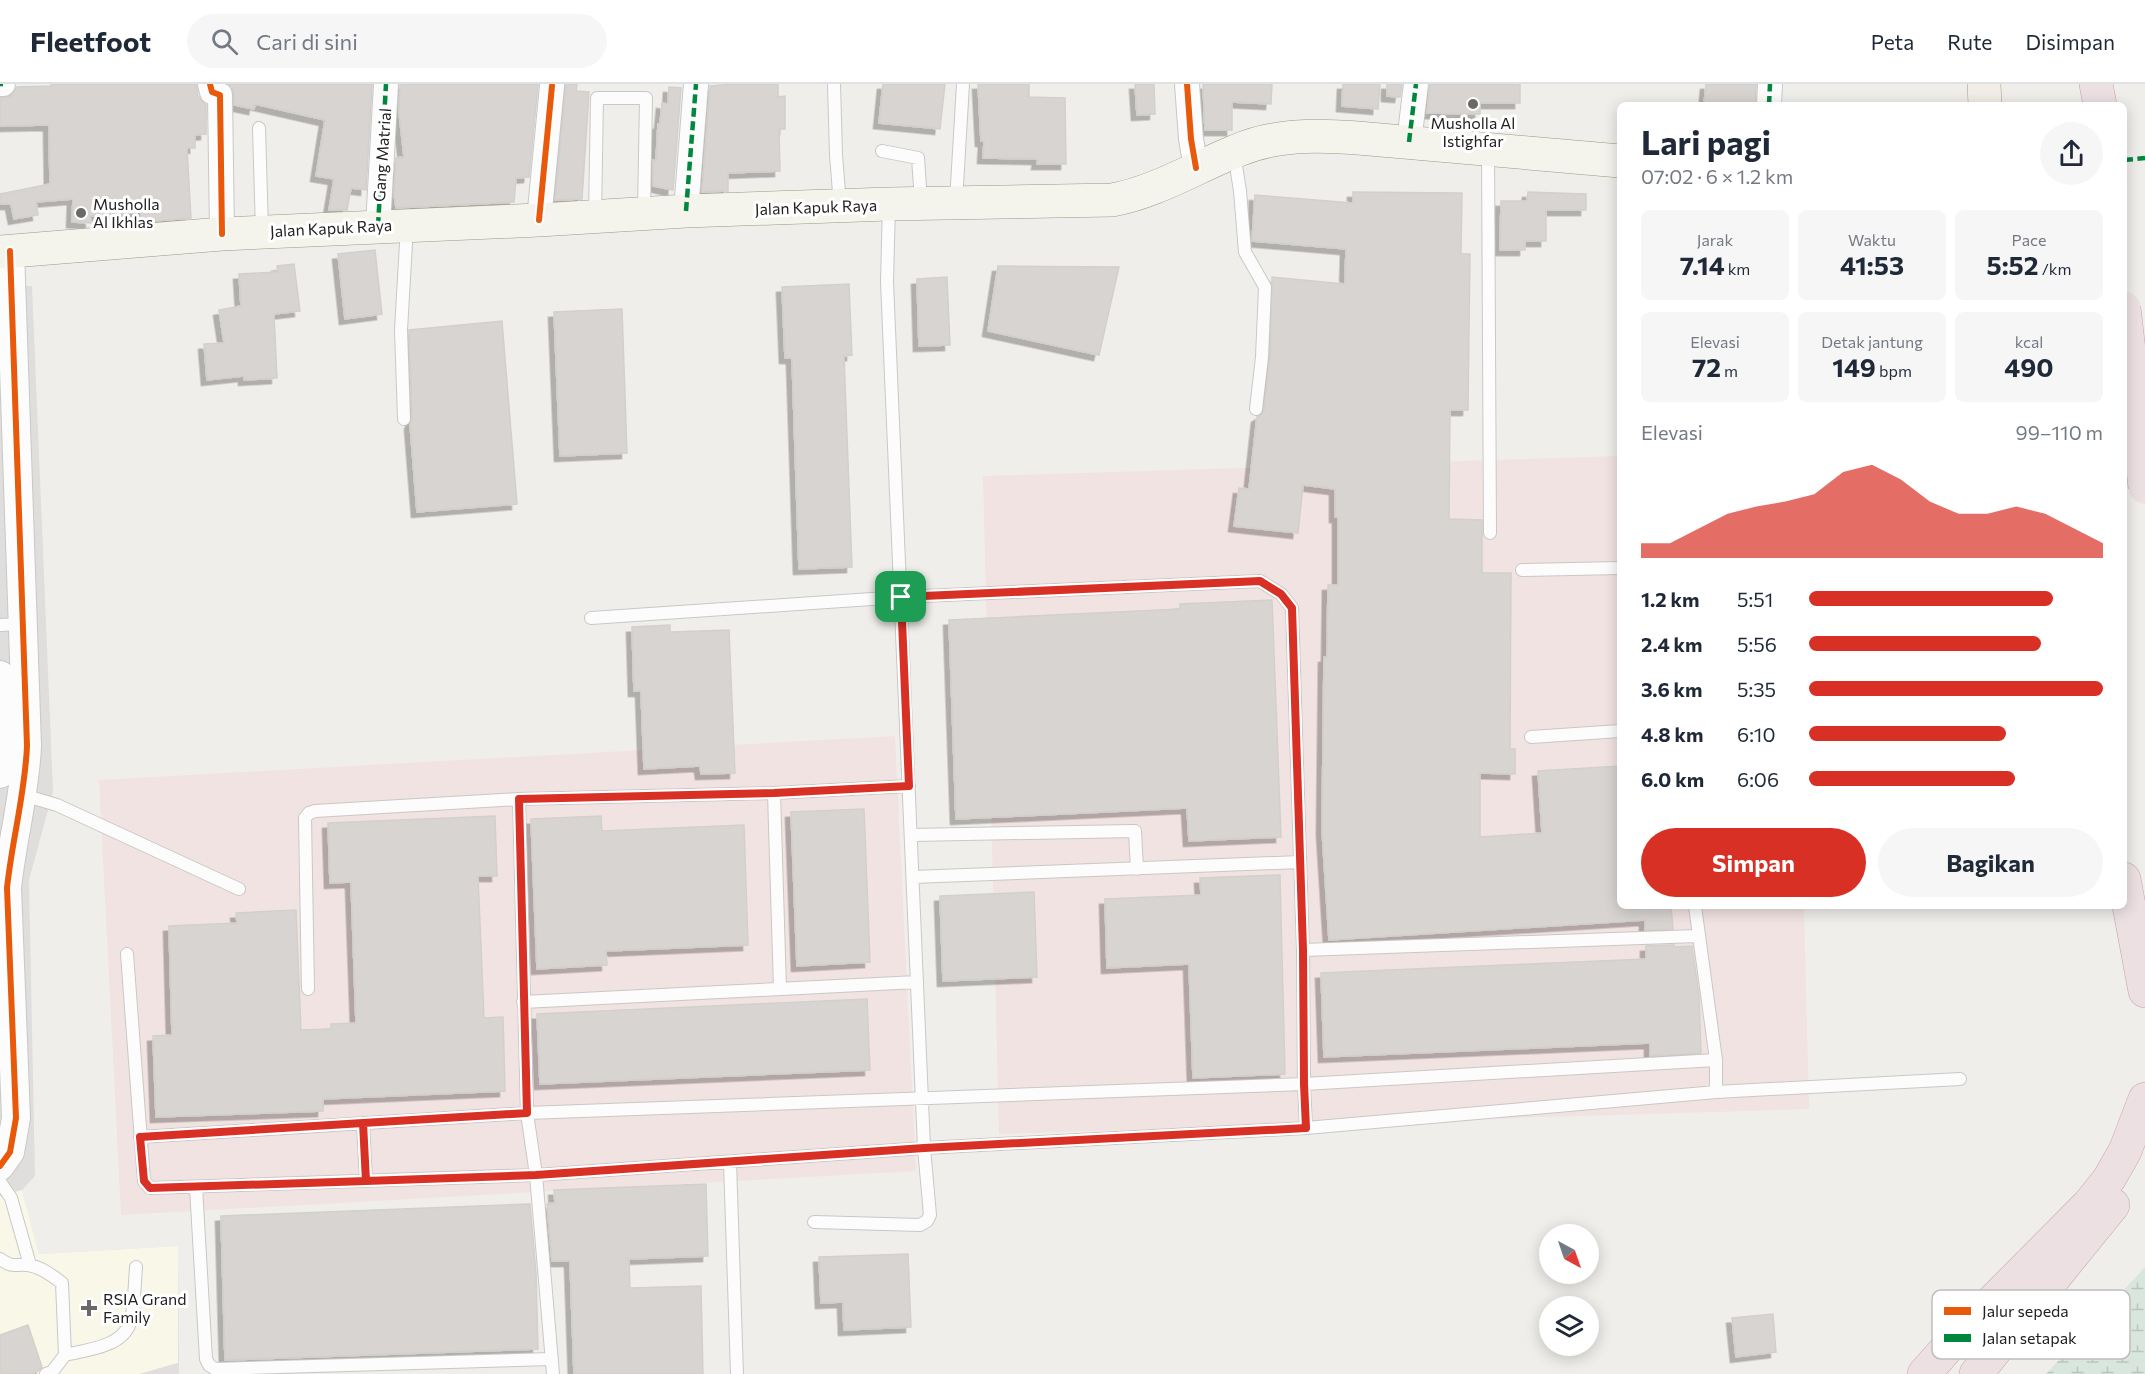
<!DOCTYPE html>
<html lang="id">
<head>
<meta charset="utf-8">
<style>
  body { margin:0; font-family:Commissioner,sans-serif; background:#f6f6f7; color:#1f2937; height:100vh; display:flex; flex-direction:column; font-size:22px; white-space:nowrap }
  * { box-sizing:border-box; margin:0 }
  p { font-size:20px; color:#747a83 }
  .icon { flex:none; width:33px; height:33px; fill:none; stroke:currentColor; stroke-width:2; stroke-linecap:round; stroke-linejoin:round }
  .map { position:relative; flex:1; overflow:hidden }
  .panel { position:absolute; left:1617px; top:18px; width:510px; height:807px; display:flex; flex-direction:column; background:#fff; border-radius:9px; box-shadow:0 3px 15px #0003 }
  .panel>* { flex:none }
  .needle { width:39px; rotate:140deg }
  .buttons { position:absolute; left:1539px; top:1140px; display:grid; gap:12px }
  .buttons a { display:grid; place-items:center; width:60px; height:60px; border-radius:50%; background:#fff; box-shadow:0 3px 15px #0003; font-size:30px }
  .pin { position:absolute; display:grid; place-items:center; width:51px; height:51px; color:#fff; margin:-26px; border-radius:12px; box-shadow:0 3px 9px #0006 }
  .round { display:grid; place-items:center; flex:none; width:63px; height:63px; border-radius:32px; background:#f6f6f7 }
  .summary { display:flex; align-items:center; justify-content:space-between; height:102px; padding:0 24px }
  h1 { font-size:33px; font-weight:700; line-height:45px }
  .stats { display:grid; grid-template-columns:repeat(3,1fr); gap:9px; height:102px; padding:6px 24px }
  .stats div { display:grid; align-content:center; border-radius:9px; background:#f6f6f7; text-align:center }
  .stats b { font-size:26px; font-weight:700 }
  .stats small { font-size:16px; font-weight:400 }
  .stats p { font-size:16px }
  .chart { height:168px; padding:12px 24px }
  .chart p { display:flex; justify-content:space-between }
  .chart svg { width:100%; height:108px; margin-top:6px; fill:#d93025; opacity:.7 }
  .cta { display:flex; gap:12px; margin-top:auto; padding:12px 24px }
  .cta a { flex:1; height:69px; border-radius:36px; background:#d93025; color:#fff; font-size:24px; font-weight:700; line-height:69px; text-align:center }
  .cta a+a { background:#f6f6f7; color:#1f2937 }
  ul { padding:0 24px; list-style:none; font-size:20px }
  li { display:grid; grid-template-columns:96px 72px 1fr; align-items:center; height:45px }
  li i { height:15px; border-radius:8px; background:#d93025 }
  header { display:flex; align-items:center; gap:36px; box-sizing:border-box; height:84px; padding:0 30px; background:#fff; border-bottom:2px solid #e0e1e3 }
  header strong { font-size:28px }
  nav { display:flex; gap:33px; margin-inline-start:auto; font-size:21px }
  .search { width:420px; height:54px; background:#f6f6f7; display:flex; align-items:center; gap:15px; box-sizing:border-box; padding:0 21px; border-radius:33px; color:#747a83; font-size:22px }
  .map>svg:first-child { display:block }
  .residential { fill:#dfdedc }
  .commercial { fill:#f1e3e1 }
  .education { fill:#f8f7e8 }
  .wetland { fill:url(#wetland-marsh) }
  .parking { fill:#e0dfde }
  .building { fill:#d7d4d2; stroke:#d3d0cc; stroke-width:1.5; filter:url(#shadow) }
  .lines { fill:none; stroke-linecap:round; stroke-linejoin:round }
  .service-casing { stroke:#c9c8c7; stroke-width:14 }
  .minor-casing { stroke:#c9c8c7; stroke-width:26 }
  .tertiary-casing { stroke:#c9c8c7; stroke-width:30 }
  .secondary-casing { stroke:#999a82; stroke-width:34 }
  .primary-casing { stroke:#a79c86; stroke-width:34 }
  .motorway-casing { stroke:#c5a2ac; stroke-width:34 }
  .service { stroke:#fdfcfc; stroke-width:12 }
  .minor { stroke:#fdfcfc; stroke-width:24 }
  .tertiary { stroke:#fdfcfc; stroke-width:28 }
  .secondary { stroke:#f4f4ed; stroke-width:33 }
  .primary { stroke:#f3ede7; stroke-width:33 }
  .motorway { stroke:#ece0e2; stroke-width:33 }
  .motorway-bridge-casing { stroke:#c5a2ac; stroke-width:34; stroke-linecap:butt }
  .motorway-bridge { stroke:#ece0e2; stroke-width:33 }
  .quiet { stroke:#00873e; stroke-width:4.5; stroke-dasharray:9 4.5; stroke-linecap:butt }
  .cycleway-casing { stroke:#fff; stroke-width:10 }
  .cycleway { stroke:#e8590c; stroke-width:6 }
  .route-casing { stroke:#fff; stroke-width:12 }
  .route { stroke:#d93025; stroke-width:8 }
  .poi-dot { fill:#6a6968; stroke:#fff; stroke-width:2 }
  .labels { text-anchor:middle; stroke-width:6; stroke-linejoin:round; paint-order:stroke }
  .poi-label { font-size:16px; fill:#222; stroke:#fff; text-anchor:start }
  .street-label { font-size:16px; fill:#222; stroke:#fff }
  .key { fill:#fff; stroke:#bdbdbd; stroke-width:1.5 }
  .key-label { font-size:16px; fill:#222 }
</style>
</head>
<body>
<header>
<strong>Fleetfoot</strong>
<div class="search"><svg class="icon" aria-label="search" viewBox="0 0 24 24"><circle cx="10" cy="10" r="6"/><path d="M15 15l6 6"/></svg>Cari di sini</div>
<nav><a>Peta</a><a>Rute</a><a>Disimpan</a></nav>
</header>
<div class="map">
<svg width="2145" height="1290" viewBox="0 0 2145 1290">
  <defs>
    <pattern id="wetland-marsh" width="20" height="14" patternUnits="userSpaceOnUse" patternTransform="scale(1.5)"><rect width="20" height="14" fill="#d9e6de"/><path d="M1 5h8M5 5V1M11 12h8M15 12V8" fill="none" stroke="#bac5be"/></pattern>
    <filter id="shadow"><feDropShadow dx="-5.5" dy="5.5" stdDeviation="0" flood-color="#0004"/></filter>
  </defs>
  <rect width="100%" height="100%" fill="#f0eeeb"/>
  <path class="residential" d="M0 202H32L53 708 29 796 35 1092 22 1106 39 1170 178 1162 179 1290H0Z"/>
  <path class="commercial" d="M1620 372V822H1804L1809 1025 999 1050 983 392Z
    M895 652 916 1087 121 1131 99 696Z"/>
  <path class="education" d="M22 1106 39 1170 178 1162V1279L140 1290H0V1112Z"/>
  <path class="wetland" d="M2145 1183V1290H2046Z"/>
  <path class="parking" d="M178 1279 179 1290H140Z"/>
  <path class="building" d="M51 0H196L198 12 206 21V50L195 51V64H187L191 134 141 138V128L90 132 91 139 72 138 73 115 36 118 38 131 14 135 11 120H0V110L50 100 49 41 0 42V14L11 12 17 3 51 2Z
    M228 0H372L366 106 351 104 347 126H329L334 95 316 92 325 36 255 20 254 25 234 21V10L232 3Z
    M400 0H538L529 93 516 94 514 118 396 124 394 110 396 74 404 73 399 28Z
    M566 0H577L576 7 589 8 582 115 555 116Z
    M735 0H778V13L785 12V45H779L780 87 728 89V107L702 108 710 2Z
    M883 0H945L940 45 879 39Z
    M978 0H1029V13L1065 14 1066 80H1037L1038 75 983 74 984 57H981Z
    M1135 0H1154L1155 30 1137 31Z
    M1203 0H1272L1271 20 1232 18V46H1205Z
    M1343 0H1380L1378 25 1342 22Z
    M1387 0H1402L1400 13 1387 12Z
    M1430 0H1520V19H1480V30L1427 29Z
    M1706 0H1756L1755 21H1704Z
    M669 3 681 4 673 106 653 102V76L656 77 658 40H660L662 19 668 20Z
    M1353 108 1462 109 1461 170H1470L1468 326H1450L1449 435 1482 436V489H1511L1510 665H1515V690L1480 689V753L1542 749 1538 687 1620 682V822H1671L1673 845 1645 846V836L1329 856 1322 746 1324 573H1327L1328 501H1338V433H1335V405L1303 401 1298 449 1234 442 1239 404 1249 405 1257 333 1262 330 1264 326 1270 273 1272 193 1345 200 1346 165 1252 157 1255 111 1353 119Z
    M1528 108 1586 110V126H1546V157H1525V166H1500L1501 117H1527Z
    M375 166 382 230 345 235 338 170Z
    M294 180 300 227 274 230 277 294 244 296V292L207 296 204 260 224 259 219 226 241 222 239 190 278 188 277 182Z
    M998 182 1119 183 1099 271 988 247Z
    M947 193 950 261 919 262 917 195Z
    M849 200 852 271 844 272 852 483 799 485 792 274H785L782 203Z
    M622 225 627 369 560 372 554 228Z
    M502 237 517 420 417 428 410 340 412 335 409 246Z
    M1272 516 1281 753 1189 757 1187 724 956 735 949 536 1180 525V520Z
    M670 541V548L729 546 735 689 701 690 700 682 644 685 641 607H634L632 543Z
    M864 725 870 878 797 882 791 728Z
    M495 732 497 792H478L484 934 503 933 505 1007 323 1015V1027L156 1033 153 952 172 951 169 842 237 839 236 829 296 826 301 946 331 945V940L356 939 351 798 330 799 328 739Z
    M601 732 602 747 744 741 748 861 606 867 607 881 537 885 531 735Z
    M1280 791 1285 990 1193 994 1189 880 1107 884 1105 815 1201 811 1200 794Z
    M1034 808 1037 893 943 897 940 812Z
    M1674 861V863L1692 862 1699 912 1701 969 1650 972V959L1324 973 1321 889 1646 875V862Z
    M867 915 870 986 540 1000 537 930Z
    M706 1100 708 1172 629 1175 630 1204 701 1202 703 1290H574L570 1177H552L547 1120 555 1119 554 1106Z
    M530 1120 536 1189 538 1265 225 1276 221 1132Z
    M908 1170 911 1243 844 1246 843 1218 821 1219 819 1173Z
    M1773 1230 1776 1268 1736 1273 1732 1234Z
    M28 1241 42 1283 38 1287 31 1290H0V1251Z"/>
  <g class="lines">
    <g class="service-casing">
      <path id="service" d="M834 0 836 71 840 121
        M259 44 262 147
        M882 67 918 74 921 117
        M1488 67 1490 449
        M1234 69 1240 107 1245 168 1265 203 1262 273 1256 325
        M956 118 963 0
        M595 132 597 14H646L644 128
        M404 335 401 246 407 142
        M1522 486 1620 484
        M591 534 901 513 1260 497 1281 510 1292 524 1303 866 1304 1000 1306 1044
        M0 541 21 540
        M1531 653 1620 647
        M774 709 780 905
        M23 711 57 721 239 805
        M519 715 527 1029 536 1091 553 1290
        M911 751 1135 747 1137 785
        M913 793 1300 778
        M1695 822 1716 976V1008
        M1303 866 1697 852
        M127 870 144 1097 150 1104 536 1091 924 1064 1306 1044 1716 1008 1960 995
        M308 905 305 734 309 729 315 727 519 715 774 709 909 702
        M523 918 917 898
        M363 1039 366 1097
        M140 1053 527 1029 1304 1000 1716 976
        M730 1078 737 1290
        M0 1098 11 1114 30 1181
        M196 1103 206 1275 209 1281 215 1285 552 1275
        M814 1138 920 1141 927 1137 930 1131 924 1064 887 198 889 120
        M0 1175C13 1184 14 1180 27 1181 40 1182 53 1192 62 1199L65 1271 52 1288 46 1290
        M65 1271C86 1266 122 1263 130 1239 134 1228 135 1196 136 1183"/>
    </g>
    <g class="minor-casing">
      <path id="minor" d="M0 0H3
        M210 0 212 8 220 11 222 150
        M1187 0 1191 55 1196 84
        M1769 21 1770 0
        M1409 58 1416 0
        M686 127 696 0
        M539 136 552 2
        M378 142 386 0"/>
    </g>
    <g class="tertiary-casing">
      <path id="tertiary" d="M0 591 4 663 0 690
        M0 1082 10 1068 16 1034 7 804C12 756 25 710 27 662L10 167"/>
    </g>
    <g class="secondary-casing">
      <path id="secondary" d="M0 168 222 150 539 136 686 127 889 120 1112 116C1156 108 1194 84 1236 67 1275 50 1316 51 1358 54L1620 77"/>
    </g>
    <g class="primary-casing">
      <path id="primary" d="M1984 0 1985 21"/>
    </g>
    <g class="motorway-casing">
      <path id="motorway" d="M2096 0 2100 21
        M2124 795 2145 907
        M1924 1290 1956 1254 2089 1120 2109 1095 2125 1067 2145 1015
        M1976 1290 2113 1121"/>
    </g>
    <use href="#service" class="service"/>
    <use href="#minor" class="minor"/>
    <use href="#tertiary" class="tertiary"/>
    <use href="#secondary" class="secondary"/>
    <use href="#primary" class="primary"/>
    <use href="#motorway" class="motorway"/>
    <g class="motorway-bridge-casing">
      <path id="motorway-bridge" d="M2124 224 2145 403"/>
    </g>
    <use href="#motorway-bridge" class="motorway-bridge"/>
    <path class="quiet" d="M0 0H3
      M1769 21 1770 0
      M1409 58 1416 0
      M2124 76 2145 74
      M686 127 696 0
      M378 142 386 0"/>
    <g class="cycleway-casing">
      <path id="cycleway" d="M210 0 212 8 220 11 222 150
        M1187 0 1191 55 1196 84
        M539 136 552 2
        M0 1082 10 1068 16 1034 7 804C12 756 25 710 27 662L10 167"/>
    </g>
    <use href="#cycleway" class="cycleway"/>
  </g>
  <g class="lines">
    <g class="route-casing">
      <path id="route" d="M901 513 909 702 774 709 519 715 527 1029 363 1039 366 1097 150 1104 144 1097 140 1053 363 1039 366 1097 536 1091 924 1064 1306 1044 1304 1000 1303 866 1292 524 1281 510 1260 497 901 513"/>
    </g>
    <use href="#route" class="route"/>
  </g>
  <g class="poi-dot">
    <circle cx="1473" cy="20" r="6"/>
    <circle cx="81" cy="129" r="6"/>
    <path d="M86 1215h6v6h6v6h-6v6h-6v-6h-6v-6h6z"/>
  </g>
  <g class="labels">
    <g class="poi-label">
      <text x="1473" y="45" text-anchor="middle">Musholla Al<tspan x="1473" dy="18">Istighfar</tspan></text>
      <text x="93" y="126">Musholla<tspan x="93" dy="18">Al Ikhlas</tspan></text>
      <text x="103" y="1221">RSIA Grand<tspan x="103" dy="18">Family</tspan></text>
    </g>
    <g class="street-label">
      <text transform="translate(382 71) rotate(-86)" y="6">Gang Matrial</text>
      <text transform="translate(816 123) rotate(-2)" y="6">Jalan Kapuk Raya</text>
      <text transform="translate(331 144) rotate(-3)" y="6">Jalan Kapuk Raya</text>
    </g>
  </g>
  <rect x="1932" y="1206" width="198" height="69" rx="9" class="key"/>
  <rect x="1944" y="1223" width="27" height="8" fill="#e8590c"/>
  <rect x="1944" y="1250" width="27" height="8" fill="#00873e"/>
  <g class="key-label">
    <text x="1982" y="1233">Jalur sepeda</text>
    <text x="1982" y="1260">Jalan setapak</text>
  </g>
</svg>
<div class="buttons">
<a><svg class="needle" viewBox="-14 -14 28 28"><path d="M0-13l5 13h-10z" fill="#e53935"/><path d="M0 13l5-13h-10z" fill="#747a83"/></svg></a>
<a><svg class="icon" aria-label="layers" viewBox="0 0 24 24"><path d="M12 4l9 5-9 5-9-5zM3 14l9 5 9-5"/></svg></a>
</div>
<div class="pin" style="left:901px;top:513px;background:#1e9e55"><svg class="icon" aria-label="arrive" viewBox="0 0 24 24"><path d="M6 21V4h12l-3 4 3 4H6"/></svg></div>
<section class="panel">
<div class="summary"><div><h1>Lari pagi</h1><p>07:02 · 6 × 1.2 km</p></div><a class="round"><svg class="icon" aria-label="share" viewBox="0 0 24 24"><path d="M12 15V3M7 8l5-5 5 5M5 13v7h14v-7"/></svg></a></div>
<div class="stats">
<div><p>Jarak</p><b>7.14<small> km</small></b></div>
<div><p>Waktu</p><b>41:53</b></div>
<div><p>Pace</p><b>5:52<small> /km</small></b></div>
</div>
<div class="stats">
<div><p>Elevasi</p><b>72<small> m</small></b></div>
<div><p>Detak jantung</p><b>149<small> bpm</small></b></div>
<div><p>kcal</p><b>490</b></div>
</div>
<div class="chart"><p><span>Elevasi</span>99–110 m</p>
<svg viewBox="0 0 160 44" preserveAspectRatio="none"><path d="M0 44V38L10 38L20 32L30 26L40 23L50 21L60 18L70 9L80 6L90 12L100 21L110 26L120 26L130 23L140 26L150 32L160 38V44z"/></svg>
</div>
<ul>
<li><b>1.2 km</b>5:51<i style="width:83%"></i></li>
<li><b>2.4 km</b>5:56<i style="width:79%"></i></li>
<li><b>3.6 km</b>5:35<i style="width:100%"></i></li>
<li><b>4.8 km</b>6:10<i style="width:67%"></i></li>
<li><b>6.0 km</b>6:06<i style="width:70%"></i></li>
</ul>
<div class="cta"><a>Simpan</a><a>Bagikan</a></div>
</section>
</div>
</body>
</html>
